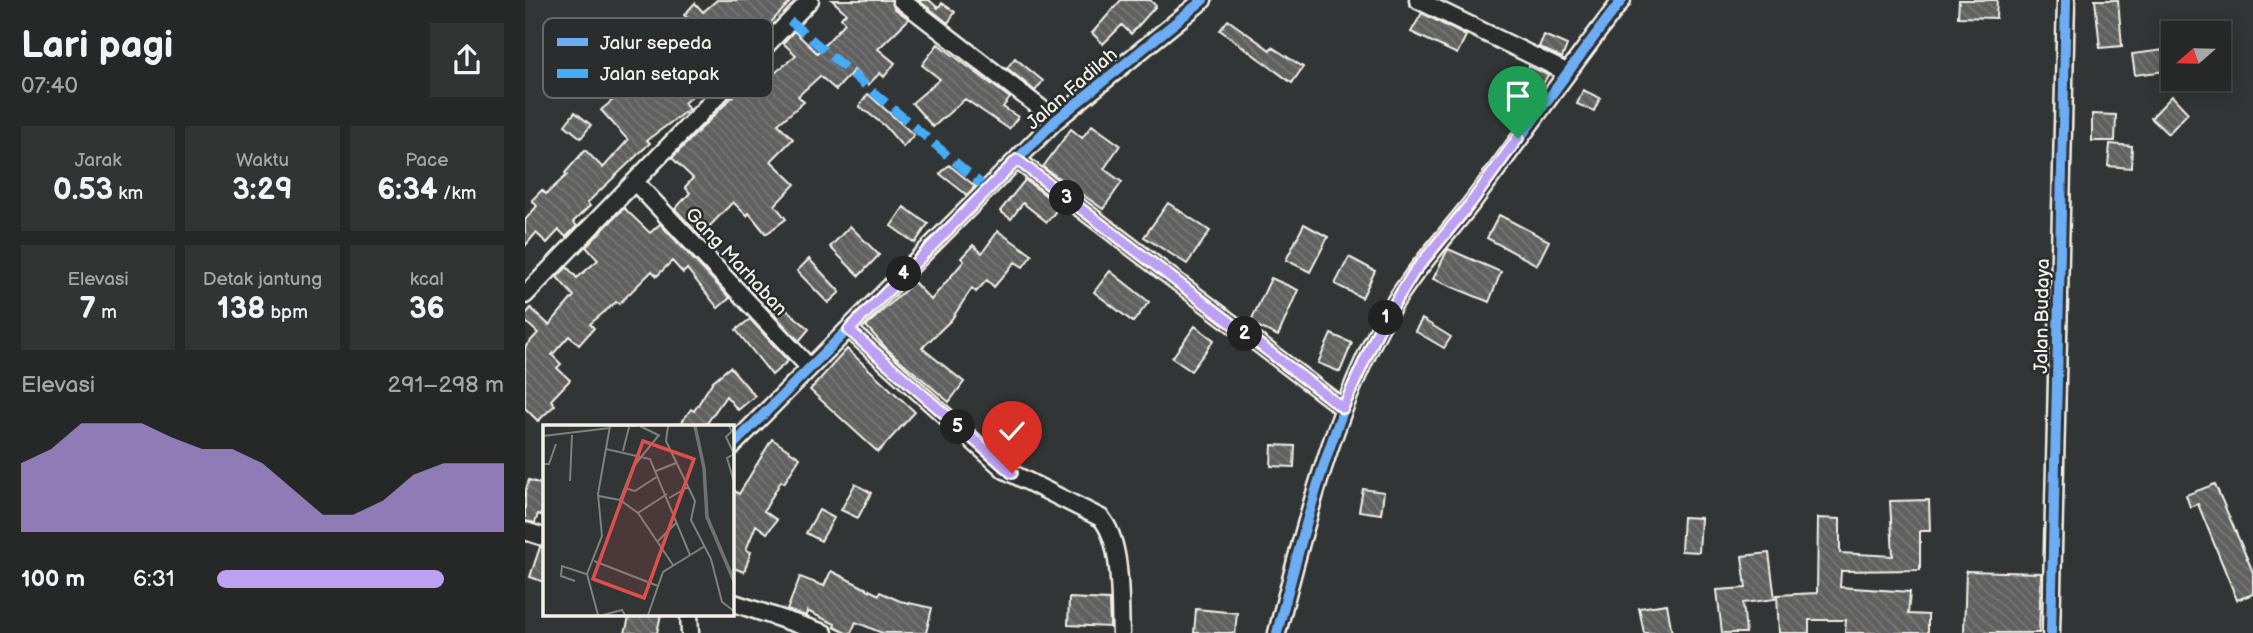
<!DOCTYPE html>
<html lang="id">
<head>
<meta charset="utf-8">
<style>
  body { margin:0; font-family:"Balsamiq Sans",sans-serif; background:#323434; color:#f1f3f6; height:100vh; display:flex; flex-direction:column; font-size:26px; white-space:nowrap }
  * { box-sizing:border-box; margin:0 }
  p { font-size:23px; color:#a4a6a8 }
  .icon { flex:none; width:38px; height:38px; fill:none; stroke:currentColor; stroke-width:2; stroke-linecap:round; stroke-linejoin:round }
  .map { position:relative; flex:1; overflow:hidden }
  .side { display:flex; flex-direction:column; background:#262828; width:525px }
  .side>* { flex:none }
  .needle { width:46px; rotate:250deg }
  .tools { position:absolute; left:1636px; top:21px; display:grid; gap:14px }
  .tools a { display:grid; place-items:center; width:70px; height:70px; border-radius:0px; background:#262828; box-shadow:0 4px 18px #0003,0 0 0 2px #424445; font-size:35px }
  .pin { position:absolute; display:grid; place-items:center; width:60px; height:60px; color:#fff; margin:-72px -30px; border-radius:50% 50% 50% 0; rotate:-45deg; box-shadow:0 0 7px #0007 }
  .pin .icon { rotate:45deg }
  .km { position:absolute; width:35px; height:35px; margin:-18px; border-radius:50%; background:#222; color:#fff; font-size:19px; line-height:35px; text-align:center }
  .round { display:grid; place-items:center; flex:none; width:74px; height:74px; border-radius:0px; background:#323434 }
  .overview { display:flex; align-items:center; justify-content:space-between; height:119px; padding:0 21px }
  h1 { font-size:38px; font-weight:800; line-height:52px }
  .stats { display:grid; grid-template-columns:repeat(3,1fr); gap:10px; height:119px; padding:7px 21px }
  .stats div { display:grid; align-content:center; border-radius:0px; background:#323434; text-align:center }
  .stats b { font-size:30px; font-weight:800 }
  .stats small { font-size:19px; font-weight:400 }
  .stats p { font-size:19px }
  .chart { height:196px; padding:14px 21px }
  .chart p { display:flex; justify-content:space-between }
  .chart svg { width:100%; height:126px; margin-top:7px; fill:#bca0f2; opacity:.7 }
  ul { padding:0 21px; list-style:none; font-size:23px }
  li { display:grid; grid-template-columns:112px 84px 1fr; align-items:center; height:52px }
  li i { height:18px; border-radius:9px; background:#bca0f2 }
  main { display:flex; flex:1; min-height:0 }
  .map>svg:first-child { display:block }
  .building { fill:url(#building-back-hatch); stroke:#f4f1e8; stroke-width:2 }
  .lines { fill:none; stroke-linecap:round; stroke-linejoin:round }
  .street-casing { stroke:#f4f1e8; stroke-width:21 }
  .street { stroke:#2a2d2e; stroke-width:16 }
  .quiet { stroke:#46acf6; stroke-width:9; stroke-dasharray:18 9; stroke-linecap:butt }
  .cycleway-casing { stroke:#2a2d2e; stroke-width:15 }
  .cycleway { stroke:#6dadf4; stroke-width:10 }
  .route-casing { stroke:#fff; stroke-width:14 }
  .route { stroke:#bca0f2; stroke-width:9 }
  .labels { text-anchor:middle; stroke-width:5; stroke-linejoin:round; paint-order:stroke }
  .street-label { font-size:19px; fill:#f4f1e8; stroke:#2a2d2e }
  .inset-river { fill:none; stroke:#727370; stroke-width:3.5 }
  .inset-road { fill:none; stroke:#80807d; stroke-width:2 }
  .view { fill:#dc504e; fill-opacity:0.15; stroke:#dc504e; stroke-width:3.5 }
  .inset-edge { fill:none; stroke:#f4f1e8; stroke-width:3.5 }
  .key { fill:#2a2d2e; stroke:#676866; stroke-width:2 }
  .key-label { font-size:19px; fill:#f4f1e8 }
</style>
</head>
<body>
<main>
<section class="side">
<div class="overview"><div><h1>Lari pagi</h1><p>07:40</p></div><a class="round"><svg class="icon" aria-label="share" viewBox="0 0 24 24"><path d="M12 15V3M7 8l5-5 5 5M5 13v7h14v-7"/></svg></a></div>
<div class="stats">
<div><p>Jarak</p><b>0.53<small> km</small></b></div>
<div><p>Waktu</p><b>3:29</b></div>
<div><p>Pace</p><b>6:34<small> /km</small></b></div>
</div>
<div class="stats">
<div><p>Elevasi</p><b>7<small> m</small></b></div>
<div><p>Detak jantung</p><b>138<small> bpm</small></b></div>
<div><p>kcal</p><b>36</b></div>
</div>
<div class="chart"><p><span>Elevasi</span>291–298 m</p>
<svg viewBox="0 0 160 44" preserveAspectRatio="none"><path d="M0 44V20L10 15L20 6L30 6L40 6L50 11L60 15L70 15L80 20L90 29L100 38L110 38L120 33L130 24L140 20L150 20L160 20V44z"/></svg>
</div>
<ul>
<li><b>100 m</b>6:31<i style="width:79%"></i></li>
</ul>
</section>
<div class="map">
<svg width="1728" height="633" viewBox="0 0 1728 633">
  <defs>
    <pattern id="building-back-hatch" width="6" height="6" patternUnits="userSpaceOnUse" patternTransform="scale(1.75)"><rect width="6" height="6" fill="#5f605f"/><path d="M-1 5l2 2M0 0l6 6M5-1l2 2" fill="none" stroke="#777776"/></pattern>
  </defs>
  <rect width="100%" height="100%" fill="#323535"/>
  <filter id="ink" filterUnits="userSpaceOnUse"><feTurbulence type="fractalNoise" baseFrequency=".0143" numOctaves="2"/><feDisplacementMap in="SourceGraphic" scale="14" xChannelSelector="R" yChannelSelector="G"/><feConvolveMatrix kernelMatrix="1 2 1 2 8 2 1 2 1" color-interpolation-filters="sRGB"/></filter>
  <g filter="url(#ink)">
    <path class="building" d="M192 0H267L188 84 185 80 159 103 164 109 122 140 125 143 62 203 65 206 48 222 52 226 41 237 34 230 22 243 11 233 0 246V220L12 206 7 200 17 190 21 194 42 175 40 173 60 150 78 168 103 140 76 110 125 69 136 80 177 33 159 15 170 3 178 12Z
      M307 0H366L369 8 384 19 353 49 370 63 359 77 355 73 343 85 329 70 311 90 295 76 273 96 279 102 253 124 268 139 246 161 270 184 250 205 261 219 241 234 224 213 222 216 208 202 175 236 150 209 165 193 160 187 168 178 147 158 216 88 224 95 271 55 258 43 269 31 292 53 320 23 316 18 321 13Z
      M393 0H404L413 8 417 3 430 12 423 23Z
      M596 0H625L631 6 606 34 597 25 578 44 567 33Z
      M1434 0H1472L1471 18 1433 17Z
      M1570 0H1593L1597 46 1575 48Z
      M897 13 941 36 932 54 886 32Z
      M703 20 745 50 747 47 778 67 767 83 695 30Z
      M1019 35 1042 45 1037 58 1014 47Z
      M413 44 485 98 478 107 493 117 484 129 440 99 408 127 387 103 415 79 397 65Z
      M1648 49V70L1610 75 1607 54Z
      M490 58 518 81 510 91 482 68Z
      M1004 66 1023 75 1016 88 998 79Z
      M1058 90 1075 98 1069 111 1052 104Z
      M343 94 389 135 378 147 360 126 334 106Z
      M1647 96 1663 113 1643 134 1626 118Z
      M50 112 66 125 56 138 40 125Z
      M1567 114 1591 115 1590 141H1567Z
      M567 125 595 145 579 169 597 182 578 209 518 167 546 129 557 138Z
      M1585 144 1607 146 1606 168 1583 166Z
      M424 165 450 186 442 195 415 174Z
      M500 180 535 206 522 222 498 203 486 219 475 211Z
      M643 203 685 231 662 264 619 237Z
      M379 207 403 224 390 243 366 226Z
      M99 208 125 233 135 224 205 298 193 308 162 269 158 273 147 261 132 276 127 271 94 304 91 302 65 324 69 328 54 345 44 336 27 355 36 364 32 368 45 380 26 400 30 405 13 421 0 408V347L13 333 0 321V315L6 308 24 325 49 296 32 277 42 267 52 278 73 260 61 247Z
      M974 215 1024 241 1012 265 962 238Z
      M779 224 803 237 785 272 761 260Z
      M325 226 354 255 334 276 305 247Z
      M473 231 507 255 498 267 490 262 469 287 462 280 451 292 447 288 426 320 397 348 439 382 424 402 362 349 341 326 389 282 406 300 439 261 436 258 448 245 457 253Z
      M923 249 976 272 964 302 908 279Z
      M824 257 850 271 837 298 810 284Z
      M284 259 315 292 303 303 272 271Z
      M585 271 624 302 608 322 569 292Z
      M746 278 773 290 753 336 725 323Z
      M248 298 284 329 274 341 241 306Z
      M225 319 263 361 247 375 211 330Z
      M897 319 926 337 919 348 890 331Z
      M670 326 689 340 666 371 647 358Z
      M806 334 827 343 815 372 793 363Z
      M322 349 390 412 353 452 285 390Z
      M205 367 230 396 213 410 201 396 180 426H154L166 409 169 411 188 381Z
      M247 439 275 458 259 483 256 481 239 511 252 520 242 533 231 525 221 550 226 552 219 572 206 567V488L214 494Z
      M747 445 770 446 769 467 746 466Z
      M4 480 19 485V516L13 514 10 523 0 521V492Z
      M330 484 346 493 333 518 316 510Z
      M1690 484 1728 572V594L1712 600 1673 504 1665 507 1661 495Z
      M838 489 859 492 856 514 834 511Z
      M1404 500 1405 531H1395V570L1316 571 1315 587 1385 592 1383 614 1403 615V633H1320L1321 620H1284V633H1254L1252 595 1292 593 1293 518 1315 519V553L1368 556 1365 501Z
      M294 510 309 518 296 541 281 533Z
      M1158 517 1176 518 1174 552 1156 551Z
      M15 547H19V582L5 577Z
      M1244 553 1250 599 1218 603 1221 633H1197L1192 590 1221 588 1217 556Z
      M306 571 354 595 355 592 375 601 407 608 401 633H357L331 622 326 633H321L309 627 310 624 282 611 281 616 262 610 275 577 299 586Z
      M1441 571 1516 573 1514 633H1439Z
      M544 598 584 600 585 627 543 625Z
      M1142 604 1147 633H1119L1114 608Z
      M671 609 712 613 710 633H669Z
      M105 614H136L132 633H100Z"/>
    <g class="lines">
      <g class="street-casing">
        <path id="street" d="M376 0 531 120
          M893 0 1041 72
          M492 160 818 408
          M110 182 284 367
          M0 295 285 0
          M325 330 480 470 576 518C598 543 594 600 596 633
          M206 447 531 120 678 0
          M0 531 19 537
          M206 602 299 633
          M164 614 165 633
          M752 633C779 529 805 424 855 328 879 281 914 245 946 204 997 137 1045 67 1097 0
          M1526 633 1541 0"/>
      </g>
      <use href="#street" class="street"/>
      <path class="quiet" d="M265 21 462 189"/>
      <g class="cycleway-casing">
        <path id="cycleway" d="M206 447 531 120 678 0
          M752 633C779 529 805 424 855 328 879 281 914 245 946 204 997 137 1045 67 1097 0
          M1526 633 1541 0"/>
      </g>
      <use href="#cycleway" class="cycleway"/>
    </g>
  </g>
  <g class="lines" filter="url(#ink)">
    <g class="route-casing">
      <path id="route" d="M487 473 324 330 492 160 818 408 855 327 889 272 945 204 993 138"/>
    </g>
    <use href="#route" class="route"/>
  </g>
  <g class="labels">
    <g class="street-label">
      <text transform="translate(546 88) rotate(-41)" y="7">Jalan Fadilah</text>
      <text transform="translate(212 261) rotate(47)" y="7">Gang Marhaban</text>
      <text transform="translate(1516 316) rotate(-89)" y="7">Jalan Budaya</text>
    </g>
  </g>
  <g transform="translate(18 425)">
    <rect width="191" height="191" fill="#323535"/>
    <path class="inset-river" d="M152 1 161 43 164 92 191 156"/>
    <path class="inset-road" d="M68 1H93M97 1 117 11M125 1 123 16 152 76 148 95 168 134 179 177 191 186M186 1 189 6 183 12 191 29M0 11 67 3M63 24 107 34 147 130M80 26 86 2M191 29 184 33 191 57M0 39H6L13 19M113 46 133 38M27 56 29 10M81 63 92 66 115 51M56 71 77 75 95 88 130 140M126 73 145 62M77 75 90 42 116 10M95 88 124 69M115 116 134 97M51 136 115 161M32 156 18 151 19 141 43 149M55 190 44 149 59 111 55 69 67 1M60 190 79 185 82 190M105 190 120 147 162 121"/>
    <path class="view" d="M100 16 151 34 101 173 50 154Z"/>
    <rect width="191" height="191" class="inset-edge"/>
  </g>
  <rect x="18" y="18" width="230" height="80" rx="10" class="key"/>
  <rect x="32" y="38" width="31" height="8" fill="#6dadf4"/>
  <rect x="32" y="69" width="31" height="9" fill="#46acf6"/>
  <g class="key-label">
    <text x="75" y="49">Jalur sepeda</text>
    <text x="75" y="80">Jalan setapak</text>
  </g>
</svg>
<div class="tools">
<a><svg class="needle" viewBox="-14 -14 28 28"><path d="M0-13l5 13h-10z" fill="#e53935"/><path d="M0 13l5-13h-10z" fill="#a4a6a8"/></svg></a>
</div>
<div class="pin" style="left:993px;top:138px;background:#1e9e55"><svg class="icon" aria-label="arrive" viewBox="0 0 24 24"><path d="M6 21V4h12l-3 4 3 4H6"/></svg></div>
<div class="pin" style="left:487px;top:473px;background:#d93025"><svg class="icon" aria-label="check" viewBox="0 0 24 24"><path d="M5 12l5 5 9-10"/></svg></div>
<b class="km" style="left:861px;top:318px">1</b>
<b class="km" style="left:720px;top:334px">2</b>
<b class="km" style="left:542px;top:198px">3</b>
<b class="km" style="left:379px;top:274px">4</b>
<b class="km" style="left:433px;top:427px">5</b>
</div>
</main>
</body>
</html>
